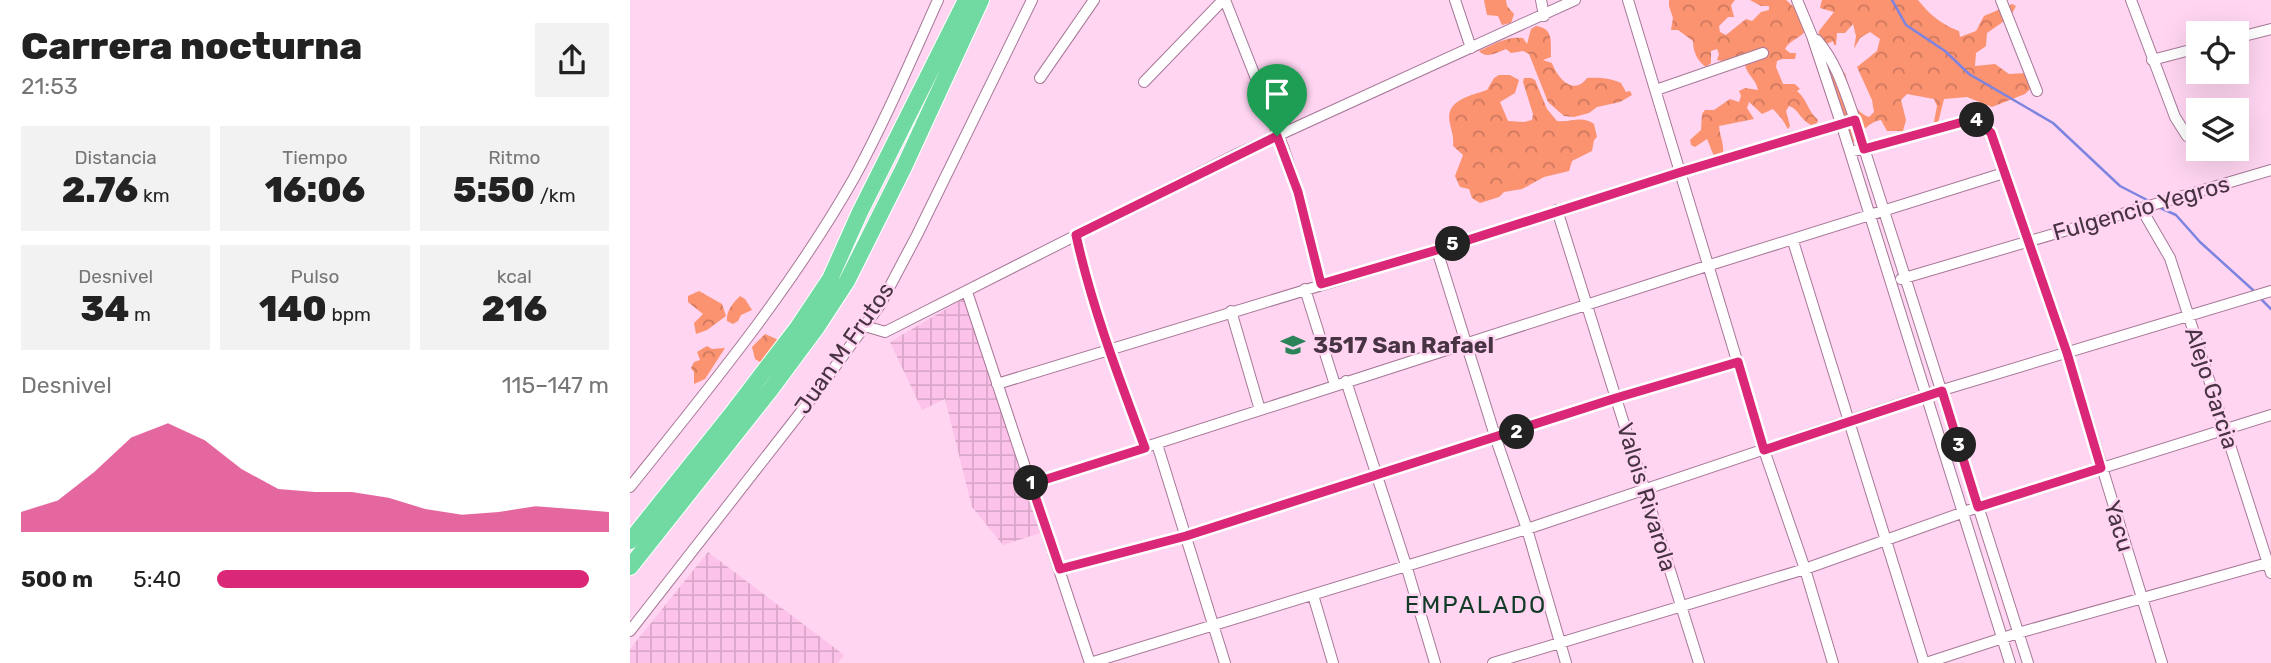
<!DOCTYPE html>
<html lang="es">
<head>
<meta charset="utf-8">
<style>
  body { margin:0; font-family:Rubik,sans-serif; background:#f2f2f2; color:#222; height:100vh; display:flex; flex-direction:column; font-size:26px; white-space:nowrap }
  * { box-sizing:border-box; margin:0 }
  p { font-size:23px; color:#767676 }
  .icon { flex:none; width:38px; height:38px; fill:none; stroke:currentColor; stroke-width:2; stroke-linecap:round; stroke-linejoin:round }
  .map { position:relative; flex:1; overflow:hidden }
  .panel { display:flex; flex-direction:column; background:#fff; width:630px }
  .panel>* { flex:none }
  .controls { position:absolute; left:1556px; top:21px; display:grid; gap:14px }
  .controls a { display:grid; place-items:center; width:63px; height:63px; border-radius:0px; background:#fff; box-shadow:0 7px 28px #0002; font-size:35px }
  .pin { position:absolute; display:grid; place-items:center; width:60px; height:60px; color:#fff; margin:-72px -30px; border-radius:50% 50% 50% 0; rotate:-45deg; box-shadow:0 0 7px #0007 }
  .pin .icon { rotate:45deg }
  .km { position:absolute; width:35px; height:35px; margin:-18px; border-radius:50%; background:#222; color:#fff; font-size:19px; line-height:35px; text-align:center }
  .round { display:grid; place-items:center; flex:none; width:74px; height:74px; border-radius:0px; background:#f2f2f2 }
  .head { display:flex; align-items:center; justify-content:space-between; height:119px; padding:0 21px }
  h1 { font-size:38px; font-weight:800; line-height:52px }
  .stats { display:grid; grid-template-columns:repeat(3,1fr); gap:10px; height:119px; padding:7px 21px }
  .stats div { display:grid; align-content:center; border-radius:0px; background:#f2f2f2; text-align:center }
  .stats b { font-size:35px; font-weight:800 }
  .stats small { font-size:19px; font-weight:400 }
  .stats p { font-size:19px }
  .chart { height:196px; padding:14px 21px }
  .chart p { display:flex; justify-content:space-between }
  .chart svg { width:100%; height:126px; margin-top:7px; fill:#db2777; opacity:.7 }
  ul { padding:0 21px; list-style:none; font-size:23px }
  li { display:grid; grid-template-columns:112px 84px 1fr; align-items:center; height:52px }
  li i { height:18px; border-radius:9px; background:#db2777 }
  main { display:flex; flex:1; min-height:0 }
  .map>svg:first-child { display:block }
  .industrial { fill:url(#industrial-grid) }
  .forest { fill:url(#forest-crowns) }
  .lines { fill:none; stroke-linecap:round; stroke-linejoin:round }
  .stream { stroke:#7d84e0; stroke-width:2.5 }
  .minor-casing { stroke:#a77898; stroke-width:12 }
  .highway-casing { stroke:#fff; stroke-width:18 }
  .minor { stroke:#fff; stroke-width:10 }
  .highway { stroke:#70daa2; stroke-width:16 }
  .route-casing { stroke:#fff; stroke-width:14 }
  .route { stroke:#db2777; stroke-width:9 }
  .labels { text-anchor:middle; stroke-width:5; stroke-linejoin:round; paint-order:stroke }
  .street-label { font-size:23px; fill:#473341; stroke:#ffd5f1 }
  .poi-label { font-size:23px; font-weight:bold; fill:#473341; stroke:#ffd5f1; text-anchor:start }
  .neighbourhood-label { font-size:24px; letter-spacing:2px; fill:#113b27; stroke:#ffd5f1 }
</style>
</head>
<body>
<main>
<section class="panel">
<div class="head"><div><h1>Carrera nocturna</h1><p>21:53</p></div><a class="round"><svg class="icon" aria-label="share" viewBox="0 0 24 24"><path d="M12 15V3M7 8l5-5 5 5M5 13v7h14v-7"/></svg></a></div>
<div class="stats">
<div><p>Distancia</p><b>2.76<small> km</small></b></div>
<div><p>Tiempo</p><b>16:06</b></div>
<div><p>Ritmo</p><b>5:50<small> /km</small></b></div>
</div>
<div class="stats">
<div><p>Desnivel</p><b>34<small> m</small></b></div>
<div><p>Pulso</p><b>140<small> bpm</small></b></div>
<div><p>kcal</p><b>216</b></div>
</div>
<div class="chart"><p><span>Desnivel</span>115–147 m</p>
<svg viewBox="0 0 160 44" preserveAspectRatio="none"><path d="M0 44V37L10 33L20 23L30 11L40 6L50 12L60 22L70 29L80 30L90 30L100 32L110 36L120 38L130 37L140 35L150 36L160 37V44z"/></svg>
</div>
<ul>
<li><b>500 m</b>5:40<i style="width:95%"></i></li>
</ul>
</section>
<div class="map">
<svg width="1641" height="663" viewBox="0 0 1641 663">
  <defs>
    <pattern id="industrial-grid" width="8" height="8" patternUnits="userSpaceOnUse" patternTransform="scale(1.75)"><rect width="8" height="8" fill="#fcc2e9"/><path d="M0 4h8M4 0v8" fill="none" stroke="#d9a7c9"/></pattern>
    <pattern id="forest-crowns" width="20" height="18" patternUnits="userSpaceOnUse" patternTransform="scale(1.75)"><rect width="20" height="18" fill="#fb9270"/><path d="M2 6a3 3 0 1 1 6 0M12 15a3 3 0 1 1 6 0" fill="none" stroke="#cd785e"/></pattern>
  </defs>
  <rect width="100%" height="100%" fill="#ffd5f1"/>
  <path class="industrial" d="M335 298 413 532 373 545 342 507 315 399 292 410 260 342Z
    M78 552 214 655 208 663H0V649Z"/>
  <path class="forest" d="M854 0H876L877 6 884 14 881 23 872 25 868 16 857 15Z
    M1039 0H1105L1101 5 1104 17H1098L1089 26 1090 32 1096 35 1116 19 1122 21 1131 12 1139 10V6H1131L1120 0H1156L1165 8 1176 30C1170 39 1159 40 1155 49L1160 53H1166L1165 59H1152L1147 61 1146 67 1153 84H1165L1170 89 1167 91C1177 99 1177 110 1188 120L1187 123 1181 125C1170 120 1169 109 1159 106L1156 111 1160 126 1158 129 1152 119 1143 109 1132 114 1119 102 1117 108 1124 119 1089 126C1090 137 1094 143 1093 154L1084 156 1077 139 1065 147 1061 145 1060 140 1071 130 1072 114 1075 110H1084L1100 99 1109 102 1111 96 1109 91 1115 88 1128 90C1126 79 1117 75 1115 65L1087 60 1089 54 1087 49 1081 51V63L1076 67C1067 61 1063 51 1063 41L1048 30H1041L1043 18 1039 6Z
    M1192 0H1288C1299 14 1312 25 1329 31L1330 37 1346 31 1354 16 1382 4 1386 6 1380 17 1357 33 1356 46 1346 53 1345 66 1365 64 1379 74 1396 73 1401 88 1395 94 1362 107 1337 97 1314 99 1308 123 1304 122 1307 106 1304 99 1277 94 1271 100 1276 120 1273 131H1257L1251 120C1238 122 1232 132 1225 142H1221L1200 75 1207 71 1215 73C1220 90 1221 111 1239 117L1244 112 1242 100 1227 67 1247 51 1250 39 1240 32 1230 38 1224 49 1226 36 1223 24 1215 33H1207L1206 45H1204L1203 41 1192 46 1187 43 1189 31 1204 12 1190 8Z
    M906 26C925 29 920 43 921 57L913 60 922 63C927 77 943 97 957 78 967 77 982 78 991 83L996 92 1000 91 1002 95 990 102 967 107 959 113 944 117 934 116 918 102 899 54 893 51 881 53 876 49C866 53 856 59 849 51 862 45 877 36 893 38L897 44 901 29Z
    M869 75H880L889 80 885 93 870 102 878 121 894 122 902 120 903 114 893 82 894 78H901L905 80 917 109 927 121C942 123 951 115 964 124L967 137 964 140 962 151 942 161 939 171 914 177 892 189 874 192 869 197 850 203 842 198 839 189 830 187 825 176 833 155 823 146C824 137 822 133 820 124 814 100 840 96 857 90L864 78Z
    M69 291 92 304 96 316 77 330 66 334 64 323 73 314 58 302V296Z
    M110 296 115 299 122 310 111 315 108 321 103 324 97 321C96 311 103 303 110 296Z
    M135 334 153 342 135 365 125 359 122 347Z
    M77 346 82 349 95 348 75 379 64 384V372L61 368 64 362 70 360 67 352Z"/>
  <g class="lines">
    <path class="stream" d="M1262 0 1276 25 1315 51 1339 74 1423 123 1490 186 1521 202
      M1526 206 1546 215 1570 242 1623 290
      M1632 300 1641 309"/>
    <g class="minor-casing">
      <path id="minor" d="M595 0 653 147 668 192 691 284
        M825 0 841 48
        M911 0 914 16
        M998 0 1134 450 1175 569 1203 663
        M1167 0 1182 36 1211 123 1380 663
        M1371 0 1407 91
        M1501 0 1545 117 1557 136
        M1606 38 1641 29
        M1187 40C1207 63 1215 92 1225 120L1398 663
        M1522 60 1568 48
        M410 78 464 0
        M514 82 593 0
        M1026 90 1133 53
        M1220 152 1340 120 1349 121 1361 133 1437 353 1532 663
        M1511 208 1540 258 1641 573
        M927 210 1069 663
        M446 235C462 308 489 378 515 448
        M1163 241 1294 663
        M807 250 866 439 897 529 936 663
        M1271 279 1641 170
        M675 289 705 385
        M337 292 460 663
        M601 311 630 410
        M235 326 255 332 603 156 945 0
        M716 381 776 565 805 663
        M367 384 807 250 1051 171 1225 120
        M527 444 595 663
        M401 484 1080 265 1374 173
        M0 487C79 388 161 289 224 178 255 121 281 60 308 0
        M430 569 556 536 986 398 1108 362
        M683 595 703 663
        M0 631 188 390 250 305 287 235 402 0
        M460 663 897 529 1296 395 1641 291
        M863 663 1175 569 1348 507 1641 415
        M1296 663 1388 633 1641 562"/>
    </g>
    <g class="highway-casing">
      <path id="highway" d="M0 541 100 416 168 327 200 279 230 212 336 0
        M0 567 141 389 187 327 217 281 274 167 351 0"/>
    </g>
    <use href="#minor" class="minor"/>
    <use href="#highway" class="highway"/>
  </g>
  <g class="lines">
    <g class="route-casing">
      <path id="route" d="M1225 120 1234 149 1340 120 1349 121 1361 133 1437 353 1471 468 1348 507 1312 391 1134 450 1108 362 986 398 556 536 430 569 401 484 515 448C489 378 462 308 446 235L647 136 668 192 691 284 807 250 1051 172Z"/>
    </g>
    <use href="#route" class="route"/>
  </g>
  <defs>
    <g id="school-bare" transform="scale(1.89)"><path d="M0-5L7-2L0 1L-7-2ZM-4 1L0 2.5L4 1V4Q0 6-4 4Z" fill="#2b8459" stroke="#ffd5f1" stroke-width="2.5" paint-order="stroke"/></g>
  </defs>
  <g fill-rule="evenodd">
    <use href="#school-bare" x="663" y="345"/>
  </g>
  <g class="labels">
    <g class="street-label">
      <text transform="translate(1511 208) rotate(-16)" y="8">Fulgencio Yegros</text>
      <text transform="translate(214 348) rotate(-55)" y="8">Juan M Frutos</text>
      <text transform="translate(1582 388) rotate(72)" y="8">Alejo Garcia</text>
      <text transform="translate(1017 497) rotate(73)" y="8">Valois Rivarola</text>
      <text transform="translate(1489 526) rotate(73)" y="8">Yacu</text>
    </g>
    <g class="poi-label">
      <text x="683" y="353">3517 San Rafael</text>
    </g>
    <g class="neighbourhood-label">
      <text x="846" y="613">EMPALADO</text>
    </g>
  </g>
</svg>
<div class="controls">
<a><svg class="icon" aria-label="locate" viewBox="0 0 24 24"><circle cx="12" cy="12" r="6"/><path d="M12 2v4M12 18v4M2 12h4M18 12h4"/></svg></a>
<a><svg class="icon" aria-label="layers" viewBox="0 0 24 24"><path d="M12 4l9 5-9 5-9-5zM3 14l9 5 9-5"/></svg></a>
</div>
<div class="pin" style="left:647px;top:136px;background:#1e9e55"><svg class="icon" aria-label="arrive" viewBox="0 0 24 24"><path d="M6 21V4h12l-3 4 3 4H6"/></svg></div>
<b class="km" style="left:401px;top:483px">1</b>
<b class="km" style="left:887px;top:432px">2</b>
<b class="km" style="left:1329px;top:445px">3</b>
<b class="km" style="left:1347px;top:120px">4</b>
<b class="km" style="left:823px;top:244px">5</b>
</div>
</main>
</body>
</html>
